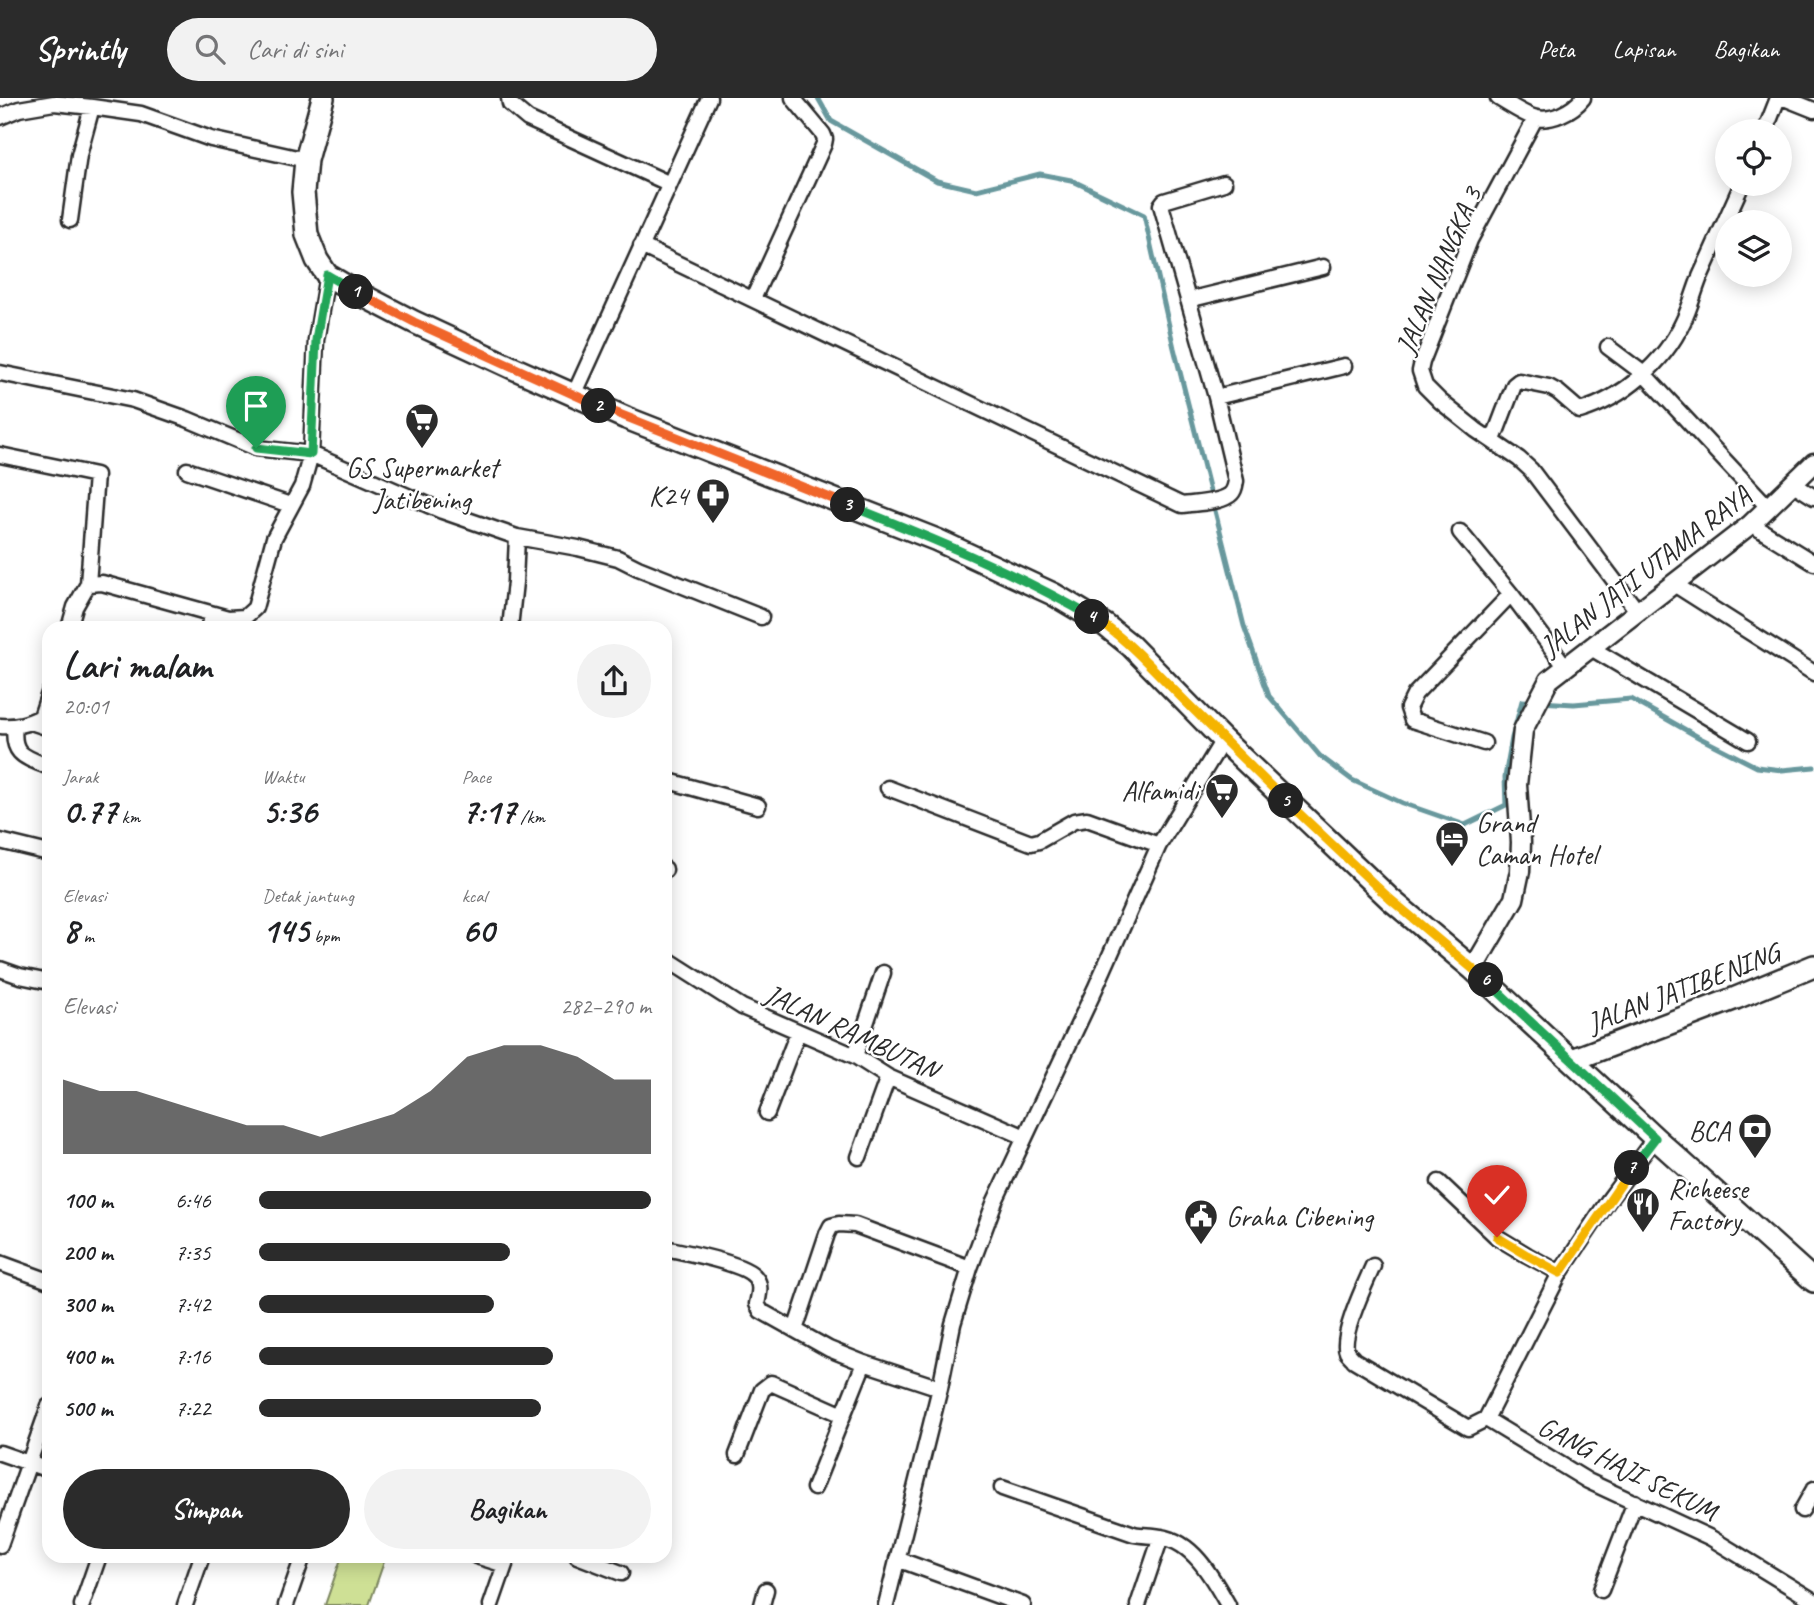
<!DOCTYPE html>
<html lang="id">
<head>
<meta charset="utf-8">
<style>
  body { margin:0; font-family:Caveat,sans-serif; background:#f2f2f2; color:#202124; height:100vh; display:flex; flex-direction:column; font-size:26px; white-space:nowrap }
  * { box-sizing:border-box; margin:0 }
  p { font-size:23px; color:#757577 }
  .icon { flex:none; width:38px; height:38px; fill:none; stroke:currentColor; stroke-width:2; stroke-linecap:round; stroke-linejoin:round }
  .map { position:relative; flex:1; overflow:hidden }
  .details { position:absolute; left:42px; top:523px; width:630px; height:942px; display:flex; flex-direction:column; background:#fff; border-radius:21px; box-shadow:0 4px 18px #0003 }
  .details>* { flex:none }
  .controls { position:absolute; left:1715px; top:21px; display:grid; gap:14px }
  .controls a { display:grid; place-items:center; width:77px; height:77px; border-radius:50%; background:#fff; box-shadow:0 4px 18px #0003; font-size:35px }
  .pin { position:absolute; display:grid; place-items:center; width:60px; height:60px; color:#fff; margin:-72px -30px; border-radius:50% 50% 50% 0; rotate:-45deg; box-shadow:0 0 7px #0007 }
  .pin .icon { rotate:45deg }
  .km { position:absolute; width:35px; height:35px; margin:-18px; border-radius:50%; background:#222; color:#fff; font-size:19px; line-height:35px; text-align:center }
  .round { display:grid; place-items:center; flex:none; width:74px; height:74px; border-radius:37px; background:#f2f2f2 }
  .summary { display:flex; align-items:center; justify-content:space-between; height:119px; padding:0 21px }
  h1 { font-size:38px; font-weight:600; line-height:52px }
  .metrics { display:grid; grid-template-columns:repeat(3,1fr); gap:10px; height:119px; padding:7px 21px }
  .metrics div { display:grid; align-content:center }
  .metrics b { font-size:35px; font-weight:600 }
  .metrics small { font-size:19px; font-weight:400 }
  .metrics p { font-size:19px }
  .chart { height:196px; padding:14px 21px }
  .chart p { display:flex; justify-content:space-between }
  .chart svg { width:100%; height:126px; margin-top:7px; fill:#2b2b2b; opacity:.7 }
  .primary-button { display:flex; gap:14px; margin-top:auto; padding:14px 21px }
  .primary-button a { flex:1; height:80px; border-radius:42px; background:#2b2b2b; color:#fff; font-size:28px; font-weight:600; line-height:80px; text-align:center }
  .primary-button a+a { background:#f2f2f2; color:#202124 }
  ul { padding:0 21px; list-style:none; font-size:23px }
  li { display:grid; grid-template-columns:112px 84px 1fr; align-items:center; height:52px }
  li i { height:18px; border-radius:9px; background:#2b2b2b }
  header { display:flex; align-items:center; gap:42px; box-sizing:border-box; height:98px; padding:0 35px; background:#2b2b2b; color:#fff }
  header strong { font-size:33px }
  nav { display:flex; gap:38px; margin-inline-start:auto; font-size:24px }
  .search { width:490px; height:63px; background:#f2f2f2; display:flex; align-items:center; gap:18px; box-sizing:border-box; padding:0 24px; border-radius:38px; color:#757577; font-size:26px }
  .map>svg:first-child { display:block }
  .green { fill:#cee095; stroke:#7c8660; stroke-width:2 }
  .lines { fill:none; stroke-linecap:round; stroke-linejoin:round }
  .stream { stroke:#67989d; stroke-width:5 }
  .minor-casing { stroke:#2b2b2b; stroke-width:19 }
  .tertiary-casing { stroke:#2b2b2b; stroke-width:23 }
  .secondary-casing { stroke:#2b2b2b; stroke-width:26 }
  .minor { stroke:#fff; stroke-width:14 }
  .tertiary { stroke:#fff; stroke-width:18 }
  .secondary { stroke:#fff; stroke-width:21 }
  .split-1-casing { stroke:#fff; stroke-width:14 }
  .split-2-casing { stroke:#fff; stroke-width:14 }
  .split-3-casing { stroke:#fff; stroke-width:14 }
  .split-4-casing { stroke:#fff; stroke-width:14 }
  .split-5-casing { stroke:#fff; stroke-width:14 }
  .split-6-casing { stroke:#fff; stroke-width:14 }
  .split-7-casing { stroke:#fff; stroke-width:14 }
  .split-8-casing { stroke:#fff; stroke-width:14 }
  .split-1 { stroke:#22a559; stroke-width:9 }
  .split-2 { stroke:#f0652b; stroke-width:9 }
  .split-3 { stroke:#f0652b; stroke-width:9 }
  .split-4 { stroke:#22a559; stroke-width:9 }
  .split-5 { stroke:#f5b400; stroke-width:9 }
  .split-6 { stroke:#f5b400; stroke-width:9 }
  .split-7 { stroke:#22a559; stroke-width:9 }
  .split-8 { stroke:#f5b400; stroke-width:9 }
  .labels { text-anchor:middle; stroke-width:5; stroke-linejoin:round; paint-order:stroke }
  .street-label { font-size:28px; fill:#2b2b2b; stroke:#fff }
  .poi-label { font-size:28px; fill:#2b2b2b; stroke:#fff; text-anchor:end }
</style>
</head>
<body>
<header>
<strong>Sprintly</strong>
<div class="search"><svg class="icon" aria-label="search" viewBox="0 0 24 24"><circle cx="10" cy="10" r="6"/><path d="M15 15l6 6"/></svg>Cari di sini</div>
<nav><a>Peta</a><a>Lapisan</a><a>Bagikan</a></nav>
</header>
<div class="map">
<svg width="1814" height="1507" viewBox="0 0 1814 1507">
  <rect width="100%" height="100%" fill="#fff"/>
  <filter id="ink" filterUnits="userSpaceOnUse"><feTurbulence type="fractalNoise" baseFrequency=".0143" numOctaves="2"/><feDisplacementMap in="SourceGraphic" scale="14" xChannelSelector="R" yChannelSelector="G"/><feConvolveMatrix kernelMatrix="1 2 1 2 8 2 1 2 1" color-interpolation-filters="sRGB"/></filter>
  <g filter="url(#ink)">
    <path class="green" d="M342 1458H386L369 1507H325Z"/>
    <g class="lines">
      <path class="stream" d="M818 0 831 23 937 83 976 92 1040 76 1071 82 1144 117 1174 250 1244 528 1269 598 1320 658 1352 682 1402 705 1465 727 1506 707 1505 679 1512 640 1522 603 1574 606 1631 601 1700 640 1757 669 1782 672 1814 669"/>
      <g class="minor-casing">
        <path id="minor" d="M509 0 510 6 528 21 670 86
          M1498 0C1509 6 1521 15 1533 19 1550 25 1573 13 1583 0
          M1784 0 1814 12
          M0 19 19 11 54 5 92 9 141 16 211 41 306 62
          M1535 21 1470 142 1422 264 1420 273 1425 288 1440 303 1476 332 1519 361 1531 372 1638 514
          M1765 33 1778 0
          M70 122 79 57 92 9
          M641 148 1182 407C1195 405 1217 405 1228 398 1234 395 1235 389 1236 383L1216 299 1161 107 1164 103 1224 85
          M753 201 824 46 825 41 823 36 793 0
          M1188 202 1323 169
          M1608 249 1644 276 1768 409
          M0 275 133 302 187 321 256 350 311 356 442 413 517 439 578 450 618 460 638 470 761 519
          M574 297 709 0
          M1216 299 1344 268
          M1493 342 1514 287 1519 283 1549 289 1558 294 1580 313C1623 300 1664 265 1683 224 1690 210 1694 194 1700 179 1714 148 1728 117 1742 86
          M0 357 96 377 88 486
          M187 372 290 407
          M1792 385 1814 399
          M1751 426 1814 465
          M1460 434 1511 496 1565 568
          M1674 486 1814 575
          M69 530 75 509 88 486 102 485 228 520 245 519 255 510 274 440 302 388 311 356 316 242 327 177
          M208 530 212 517
          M510 530 515 484 517 439
          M1591 550 1748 643
          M31 624 49 630
          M0 628C16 629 27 626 41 619L49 595
          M15 628C11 656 24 659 47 668
          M1484 645 1412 622 1408 610 1415 596 1511 496
          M665 682 758 708
          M888 690 1031 745 1039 743 1074 723 1087 721 1159 747
          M0 743 49 755
          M665 772V771
          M665 860 742 909 855 958 888 979 1025 1039
          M0 871 20 878 49 884
          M855 958 883 875
          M767 1015 798 934
          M859 1059 888 979
          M1439 1084 1497 1139 1527 1157 1560 1175
          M665 1150C683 1154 745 1165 755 1179 762 1187 759 1196 757 1206L761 1213 829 1251 864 1265 940 1290
          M0 1165 49 1183
          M1373 1168C1366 1184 1340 1238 1347 1254 1348 1256 1353 1260 1354 1262L1468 1330 1486 1321
          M795 1232 827 1136 831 1128 839 1126 855 1127 970 1170
          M1486 1321 1588 1383 1711 1440 1814 1503
          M1486 1321 1560 1175 1608 1103 1655 1040
          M0 1355 49 1372
          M737 1357 762 1292 771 1285 843 1317
          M814 1390 864 1265
          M1002 1390 1134 1436C1143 1438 1152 1437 1161 1439 1194 1444 1213 1481 1228 1507
          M1802 1412 1814 1391
          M0 1447 49 1308
          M476 1458 505 1467
          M577 1458 621 1475
          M897 1461 1023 1507
          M1601 1492 1635 1404
          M82 1507 99 1458
          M185 1507 202 1458
          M286 1507 303 1458
          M491 1507 508 1458
          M762 1507 766 1492
          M886 1507 940 1290 953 1226 970 1170 995 1103 1095 891 1159 747 1223 642
          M1138 1507 1161 1439"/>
      </g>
      <g class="tertiary-casing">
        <path id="tertiary" d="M1473 871 1514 801 1520 773 1521 744 1517 687 1523 632 1549 582 1751 426 1814 365"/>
      </g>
      <g class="secondary-casing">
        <path id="secondary" d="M323 0 306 62 303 94 307 137 317 162 327 177 356 194 414 224 513 270 626 320 937 442 1053 496 1105 527 1130 547 1223 642 1390 801 1473 871 1655 1040 1814 1183
          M1572 962 1736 900 1814 868"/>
      </g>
      <use href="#minor" class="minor"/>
      <use href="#tertiary" class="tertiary"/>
      <use href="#secondary" class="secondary"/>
    </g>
  </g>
  <g class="lines" filter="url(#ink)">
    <g class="split-1-casing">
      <path id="split-1" d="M256 350 311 356 316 242 327 177 356 194"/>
    </g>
    <g class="split-2-casing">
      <path id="split-2" d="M356 194 414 224 599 308"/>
    </g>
    <g class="split-3-casing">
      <path id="split-3" d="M599 308 848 407"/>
    </g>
    <g class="split-4-casing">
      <path id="split-4" d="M848 407C932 440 1014 474 1092 519"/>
    </g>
    <g class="split-5-casing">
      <path id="split-5" d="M1092 519C1124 538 1149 567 1176 594 1212 630 1249 667 1286 703"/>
    </g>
    <g class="split-6-casing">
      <path id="split-6" d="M1286 703 1390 801 1486 882"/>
    </g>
    <g class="split-7-casing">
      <path id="split-7" d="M1486 882 1655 1040 1632 1070"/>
    </g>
    <g class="split-8-casing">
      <path id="split-8" d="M1497 1139 1527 1157 1560 1175 1632 1070"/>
    </g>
    <use href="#split-1" class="split-1"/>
    <use href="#split-2" class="split-2"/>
    <use href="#split-3" class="split-3"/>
    <use href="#split-4" class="split-4"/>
    <use href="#split-5" class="split-5"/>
    <use href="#split-6" class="split-6"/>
    <use href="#split-7" class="split-7"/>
    <use href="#split-8" class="split-8"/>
  </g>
  <defs>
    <g id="supermarket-pin" transform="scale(1.75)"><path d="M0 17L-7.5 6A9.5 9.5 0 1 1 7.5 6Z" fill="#2b2b2b" stroke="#fff"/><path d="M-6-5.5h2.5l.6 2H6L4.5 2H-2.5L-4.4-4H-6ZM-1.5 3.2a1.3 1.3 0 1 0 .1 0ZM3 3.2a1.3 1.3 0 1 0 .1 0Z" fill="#fff"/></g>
    <g id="pharmacy-pin" transform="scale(1.75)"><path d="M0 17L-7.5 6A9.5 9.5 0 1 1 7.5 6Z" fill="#2b2b2b" stroke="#fff"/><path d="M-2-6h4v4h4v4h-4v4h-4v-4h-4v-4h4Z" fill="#fff"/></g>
    <g id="hotel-pin" transform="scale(1.75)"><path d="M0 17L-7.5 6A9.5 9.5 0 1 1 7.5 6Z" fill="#2b2b2b" stroke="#fff"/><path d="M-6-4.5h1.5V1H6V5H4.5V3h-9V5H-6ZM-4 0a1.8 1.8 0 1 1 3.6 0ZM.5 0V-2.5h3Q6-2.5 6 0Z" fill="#fff"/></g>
    <g id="bank-pin" transform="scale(1.75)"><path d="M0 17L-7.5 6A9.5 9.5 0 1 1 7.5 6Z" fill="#2b2b2b" stroke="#fff"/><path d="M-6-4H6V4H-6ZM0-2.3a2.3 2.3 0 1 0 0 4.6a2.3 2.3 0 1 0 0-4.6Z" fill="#fff"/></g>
    <g id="restaurant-pin" transform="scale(1.75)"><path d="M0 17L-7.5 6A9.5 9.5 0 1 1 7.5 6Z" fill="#2b2b2b" stroke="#fff"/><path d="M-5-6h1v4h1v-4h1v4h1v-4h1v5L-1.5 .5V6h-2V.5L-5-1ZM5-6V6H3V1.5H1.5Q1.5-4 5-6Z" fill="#fff"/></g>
    <g id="civic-pin" transform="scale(1.75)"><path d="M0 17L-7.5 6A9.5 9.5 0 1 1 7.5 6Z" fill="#2b2b2b" stroke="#fff"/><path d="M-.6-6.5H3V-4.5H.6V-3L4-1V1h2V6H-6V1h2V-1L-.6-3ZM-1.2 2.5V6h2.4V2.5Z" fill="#fff"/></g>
  </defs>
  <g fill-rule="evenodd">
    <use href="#supermarket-pin" x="422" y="322"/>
    <use href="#pharmacy-pin" x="713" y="397"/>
    <use href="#supermarket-pin" x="1222" y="692"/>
    <use href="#hotel-pin" x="1452" y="740"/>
    <use href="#bank-pin" x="1755" y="1032"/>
    <use href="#restaurant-pin" x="1643" y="1106"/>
    <use href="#civic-pin" x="1201" y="1118"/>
  </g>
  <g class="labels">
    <g class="street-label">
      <text transform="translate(1438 172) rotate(-67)" y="10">JALAN NANGKA 3</text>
      <text transform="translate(1645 472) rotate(-38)" y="10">JALAN JATI UTAMA RAYA</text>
      <text transform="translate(1683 889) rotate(-21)" y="10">JALAN JATIBENING</text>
      <text transform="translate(852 933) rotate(25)" y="10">JALAN RAMBUTAN</text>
      <text transform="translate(1628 1370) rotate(27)" y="10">GANG HAJI SEKUM</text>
    </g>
    <g class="poi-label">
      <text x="422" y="379" text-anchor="middle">GS Supermarket<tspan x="422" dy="32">Jatibening</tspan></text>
      <text x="688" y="407">K24</text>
      <text x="1198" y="702">Alfamidi</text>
      <text x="1476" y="734" text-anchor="start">Grand<tspan x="1476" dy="32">Caman Hotel</tspan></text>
      <text x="1730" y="1042">BCA</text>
      <text x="1668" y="1100" text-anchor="start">Richeese<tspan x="1668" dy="32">Factory</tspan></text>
      <text x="1226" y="1128" text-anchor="start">Graha Cibening</text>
    </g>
  </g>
</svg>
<div class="controls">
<a><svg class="icon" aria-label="locate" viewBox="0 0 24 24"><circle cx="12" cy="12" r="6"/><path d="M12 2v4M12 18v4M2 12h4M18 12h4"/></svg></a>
<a><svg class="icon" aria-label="layers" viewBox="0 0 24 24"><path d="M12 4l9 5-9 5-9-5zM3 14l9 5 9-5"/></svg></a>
</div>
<div class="pin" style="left:256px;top:350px;background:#1e9e55"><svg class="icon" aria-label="arrive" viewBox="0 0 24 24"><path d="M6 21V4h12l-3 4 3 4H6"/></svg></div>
<div class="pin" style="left:1497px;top:1139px;background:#d93025"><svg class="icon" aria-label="check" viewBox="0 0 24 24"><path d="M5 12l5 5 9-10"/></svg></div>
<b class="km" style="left:356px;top:194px">1</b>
<b class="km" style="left:599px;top:308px">2</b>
<b class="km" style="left:848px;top:407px">3</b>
<b class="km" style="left:1092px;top:519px">4</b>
<b class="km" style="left:1286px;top:703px">5</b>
<b class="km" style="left:1486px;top:882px">6</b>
<b class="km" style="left:1632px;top:1070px">7</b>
<section class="details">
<div class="summary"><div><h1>Lari malam</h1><p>20:01</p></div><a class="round"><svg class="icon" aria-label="share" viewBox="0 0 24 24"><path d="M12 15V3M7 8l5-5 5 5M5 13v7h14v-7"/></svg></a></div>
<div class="metrics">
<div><p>Jarak</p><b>0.77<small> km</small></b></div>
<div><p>Waktu</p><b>5:36</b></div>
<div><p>Pace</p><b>7:17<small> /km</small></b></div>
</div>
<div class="metrics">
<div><p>Elevasi</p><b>8<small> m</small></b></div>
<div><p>Detak jantung</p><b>145<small> bpm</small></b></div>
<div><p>kcal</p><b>60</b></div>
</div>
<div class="chart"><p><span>Elevasi</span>282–290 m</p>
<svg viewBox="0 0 160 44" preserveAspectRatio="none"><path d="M0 44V18L10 22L20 22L30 26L40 30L50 34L60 34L70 38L80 34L90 30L100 22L110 10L120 6L130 6L140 10L150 18L160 18V44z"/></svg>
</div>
<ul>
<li><b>100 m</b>6:46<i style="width:100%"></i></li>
<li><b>200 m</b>7:35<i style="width:64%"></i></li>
<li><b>300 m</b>7:42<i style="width:60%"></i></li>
<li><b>400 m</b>7:16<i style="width:75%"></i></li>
<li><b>500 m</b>7:22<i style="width:72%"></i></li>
</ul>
<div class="primary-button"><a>Simpan</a><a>Bagikan</a></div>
</section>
</div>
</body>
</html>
